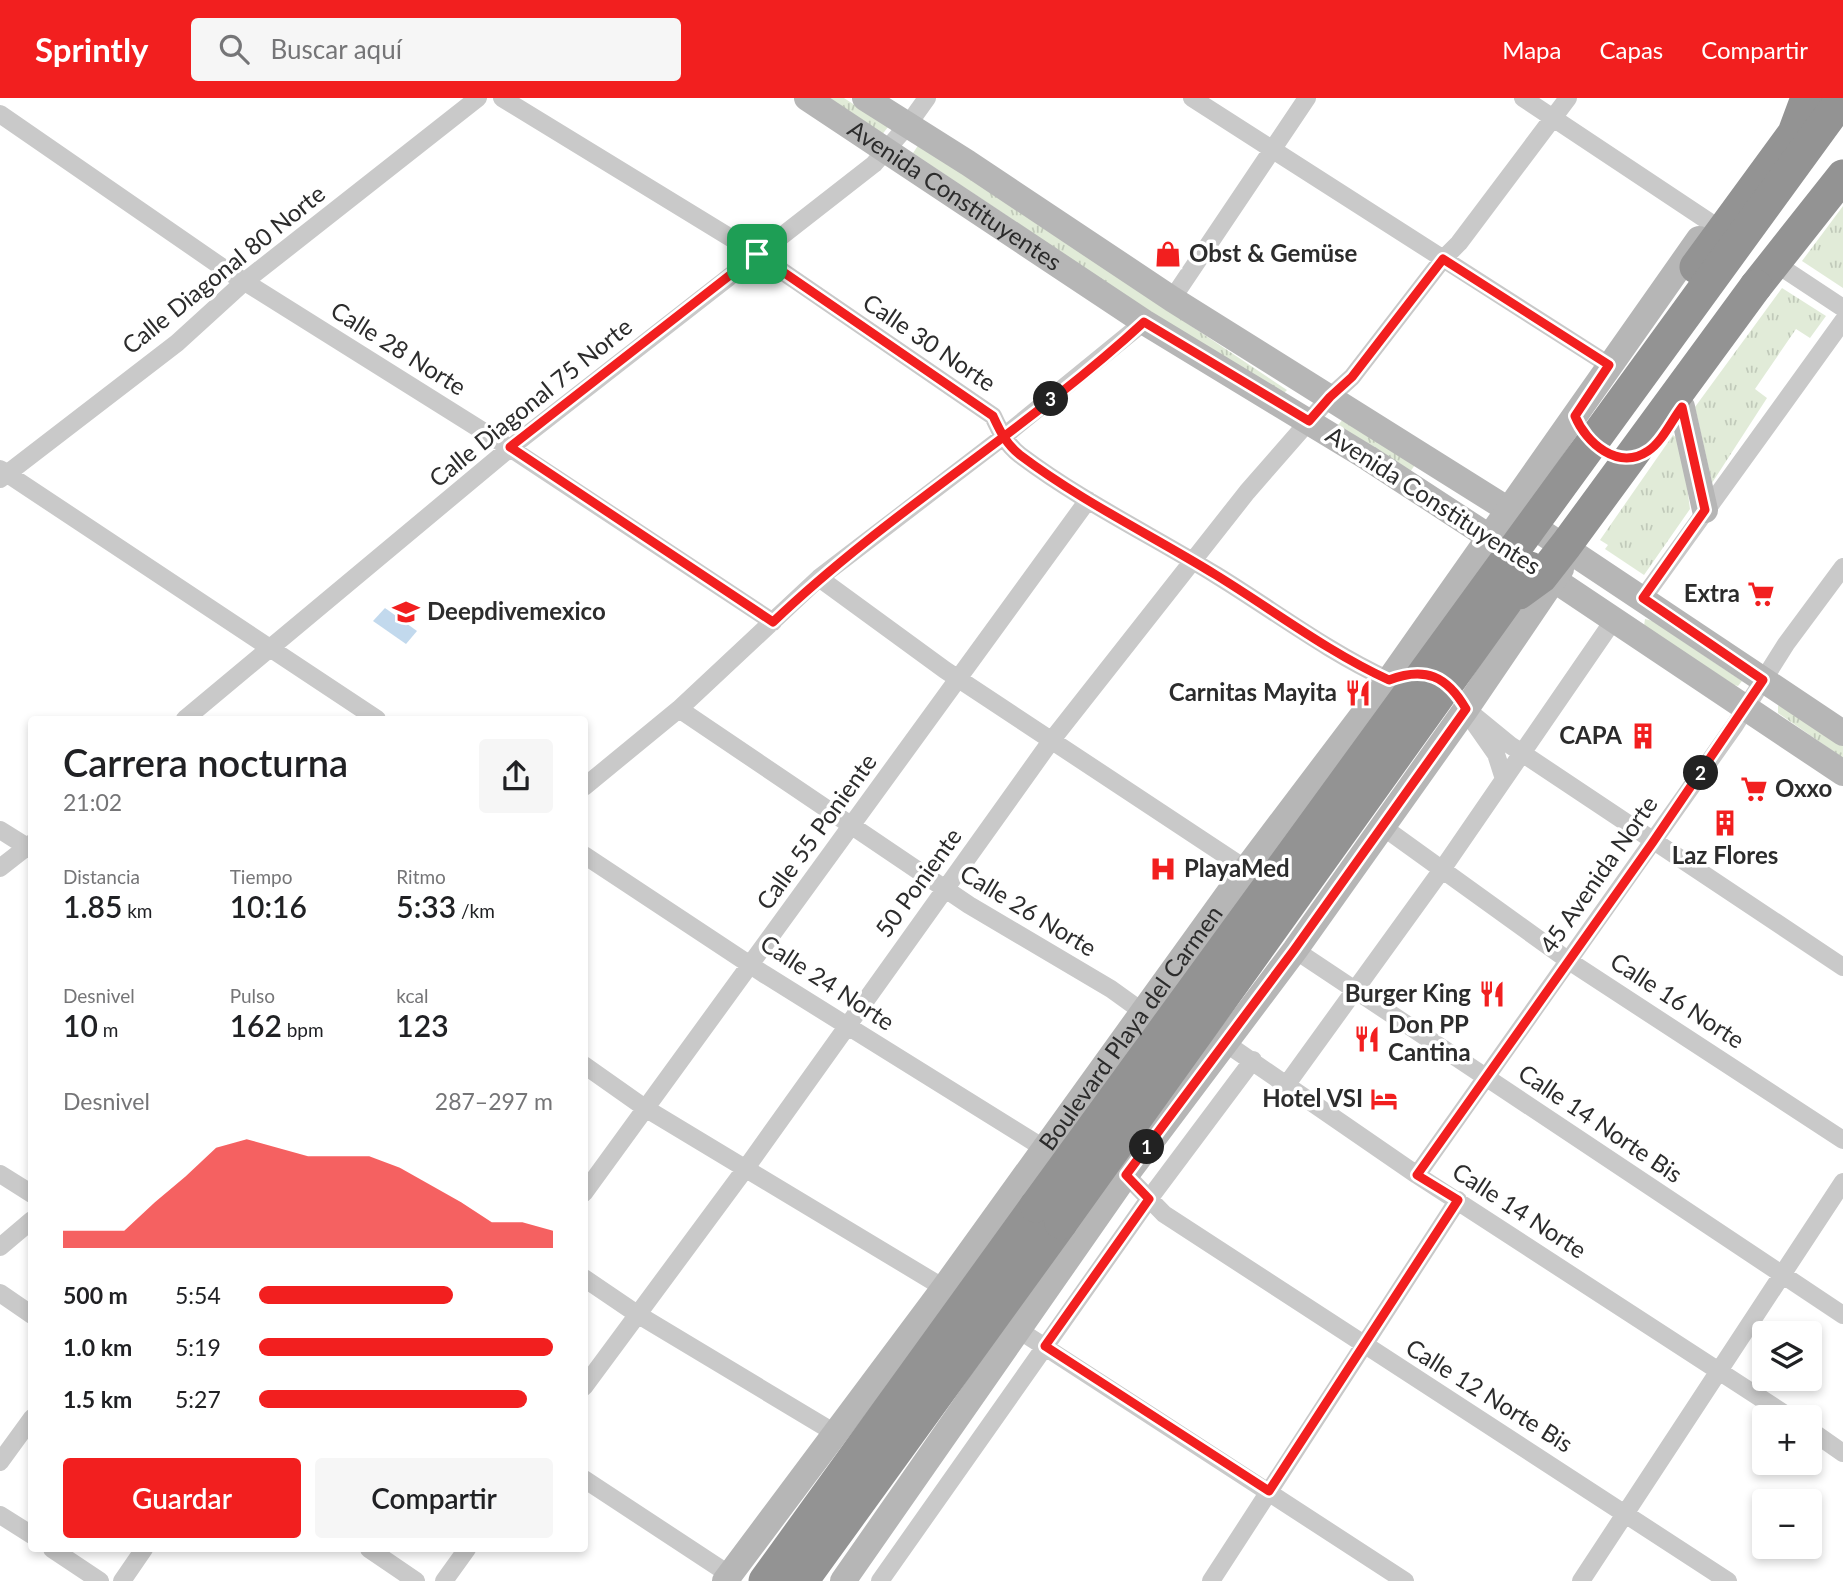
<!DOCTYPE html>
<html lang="es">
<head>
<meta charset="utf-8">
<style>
  body { margin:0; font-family:Lato,sans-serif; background:#f6f6f6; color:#202124; height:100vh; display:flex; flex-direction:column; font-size:26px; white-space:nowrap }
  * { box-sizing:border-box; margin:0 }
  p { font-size:23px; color:#757577 }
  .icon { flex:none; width:38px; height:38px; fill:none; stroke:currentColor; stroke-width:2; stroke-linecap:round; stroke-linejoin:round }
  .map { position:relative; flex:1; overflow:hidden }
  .panel { position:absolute; left:28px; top:618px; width:560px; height:836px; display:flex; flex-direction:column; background:#fff; border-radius:7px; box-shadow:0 4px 10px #0003 }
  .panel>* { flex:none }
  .controls { position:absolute; left:1752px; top:1223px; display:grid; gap:14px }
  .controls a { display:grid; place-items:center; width:70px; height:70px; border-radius:7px; background:#fff; box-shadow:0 4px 10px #0003; font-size:35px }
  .pin { position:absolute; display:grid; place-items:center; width:60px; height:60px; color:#fff; margin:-30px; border-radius:14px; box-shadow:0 4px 10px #0006 }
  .km { position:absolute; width:35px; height:35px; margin:-18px; border-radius:50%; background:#222; color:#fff; font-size:19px; line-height:35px; text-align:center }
  .round { display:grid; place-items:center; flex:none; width:74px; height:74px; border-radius:7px; background:#f6f6f6 }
  .head { display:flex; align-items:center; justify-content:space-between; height:119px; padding:0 35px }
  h1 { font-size:38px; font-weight:600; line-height:52px }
  .metrics { display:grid; grid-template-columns:repeat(3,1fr); gap:10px; height:119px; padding:7px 35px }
  .metrics div { display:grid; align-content:center }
  .metrics b { font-size:30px; font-weight:600 }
  .metrics small { font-size:19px; font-weight:400 }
  .metrics p { font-size:19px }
  .chart { height:196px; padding:14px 35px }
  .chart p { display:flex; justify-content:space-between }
  .chart svg { width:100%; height:126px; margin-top:7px; fill:#f21f1f; opacity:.7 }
  .action { display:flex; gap:14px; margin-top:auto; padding:14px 35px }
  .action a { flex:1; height:80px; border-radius:7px; background:#f21f1f; color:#fff; font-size:28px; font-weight:600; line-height:80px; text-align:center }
  .action a+a { background:#f6f6f6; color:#202124 }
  ul { padding:0 35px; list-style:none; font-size:23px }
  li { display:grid; grid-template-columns:112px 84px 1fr; align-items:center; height:52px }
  li i { height:18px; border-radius:9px; background:#f21f1f }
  header { display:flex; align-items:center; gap:42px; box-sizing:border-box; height:98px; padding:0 35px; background:#f21f1f; color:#fff }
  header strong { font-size:33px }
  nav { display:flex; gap:38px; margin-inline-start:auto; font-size:24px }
  .search { width:490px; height:63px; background:#f6f6f6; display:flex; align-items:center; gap:18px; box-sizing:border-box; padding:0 24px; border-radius:7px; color:#757577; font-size:26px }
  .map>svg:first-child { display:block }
  .grass { fill:url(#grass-tufts) }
  .water { fill:#c2d9ed }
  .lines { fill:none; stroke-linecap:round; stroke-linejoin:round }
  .street { stroke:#c9c9c9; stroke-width:18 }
  .secondary { stroke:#b6b6b6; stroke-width:26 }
  .highway { stroke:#939393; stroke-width:33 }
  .highway-bridge { stroke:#939393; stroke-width:33 }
  .route-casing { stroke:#fff; stroke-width:14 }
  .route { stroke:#f21f1f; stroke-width:9 }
  .labels { text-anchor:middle; stroke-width:7; stroke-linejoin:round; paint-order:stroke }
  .street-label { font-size:24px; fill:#2c2c2c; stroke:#fff }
  .poi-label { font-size:24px; font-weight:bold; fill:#2c2c2c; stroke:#fff; text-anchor:start }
</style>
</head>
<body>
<header>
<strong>Sprintly</strong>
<div class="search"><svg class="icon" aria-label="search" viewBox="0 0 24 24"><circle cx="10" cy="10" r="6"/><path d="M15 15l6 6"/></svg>Buscar aquí</div>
<nav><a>Mapa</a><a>Capas</a><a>Compartir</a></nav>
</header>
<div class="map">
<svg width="1843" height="1483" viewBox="0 0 1843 1483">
  <defs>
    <pattern id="grass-tufts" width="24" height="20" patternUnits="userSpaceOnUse" patternTransform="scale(1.75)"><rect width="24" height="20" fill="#e1ebd8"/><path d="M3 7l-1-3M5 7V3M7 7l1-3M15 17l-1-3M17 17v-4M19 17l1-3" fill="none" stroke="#c1caba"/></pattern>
  </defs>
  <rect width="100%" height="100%" fill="#fff"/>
  <path class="grass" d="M824 0H844L888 29 881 38Z
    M919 46 1287 292 1279 300 913 55Z
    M1843 108V190L1802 163Z
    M1782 190 1826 218 1810 240 1796 231 1755 291 1767 300 1712 385 1695 309Z
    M1345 319 1417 364 1410 374 1338 327Z
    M1673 337 1681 343 1690 411 1644 477 1605 451 1608 447 1600 442Z
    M1645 521 1653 523 1742 583 1738 588 1734 587 1644 528Z
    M1778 607 1843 645V660L1778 615Z"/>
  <path class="water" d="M385 510 417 533 406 546 373 523Z"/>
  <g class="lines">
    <path class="street" d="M502 0 757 156 993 318C1000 333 1006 346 1020 357 1081 403 1151 437 1216 477 1273 512 1328 554 1389 582
      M1192 0 1609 267
      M1523 0 1711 125
      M0 16 229 174 510 350 773 524
      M1787 173 1843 210
      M1172 201 1307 0
      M0 371 377 621
      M0 381 177 245 244 184 478 0
      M819 480 945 572 1246 771
      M1643 500 1843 223
      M679 611 969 807 1111 891 1143 914
      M1466 611 1510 647 1843 869
      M185 621 510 350 874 66 907 28 927 0
      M1475 626 1496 656 1504 681
      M584 689 679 611 819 480 1003 339 1144 224
      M1383 729 1569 863 1843 1042
      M0 732 32 752
      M584 757 764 876 1045 1051
      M0 770 32 745
      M1295 852 1843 1217
      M1224 944 1417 1077 1791 1320
      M584 967 645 1010 944 1190
      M1287 986 1441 773 1615 520
      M0 1076 32 1096
      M1126 1077 1164 1116 1728 1483
      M1417 1077 1735 627 1786 546 1843 469
      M584 1095 1088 402
      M0 1149 32 1122
      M584 1180 637 1216 835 1335
      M0 1195 32 1217
      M1019 1229 1028 1238 1405 1483
      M584 1289 746 1070 1051 643 1247 394 1330 299 1352 279 1443 161 1459 145 1568 0
      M1810 1332 1843 1355
      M0 1364 32 1320
      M584 1381 730 1477
      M0 1417 32 1437
      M52 1451 100 1483
      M369 1451 416 1483
      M122 1483 144 1451
      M444 1483 467 1451
      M880 1483 1149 1101 1253 962
      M1211 1483 1458 1102
      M1581 1483 1843 1084"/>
    <g class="secondary">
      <path id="s1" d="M807 0 1144 224 1368 360 1503 448"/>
      <path d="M865 0 968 65 1172 201 1507 411 1843 635"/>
      <path d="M1682 309 1705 412"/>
      <path d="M1538 471 1843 675"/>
      <path id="s2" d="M725 1483 944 1190 1246 771 1389 582 1699 141"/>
      <path d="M843 1483 1126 1077 1295 852 1466 611 1561 471"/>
    </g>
    <path class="highway" d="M1696 169 1794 35 1807 0
      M1756 188 1843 78
      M765 1483 1036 1108
      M802 1483 1061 1125"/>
    <path class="highway-bridge" d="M1519 495 1541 479 1566 447 1756 188
      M1036 1108 1843 0
      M1061 1125 1530 470"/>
  </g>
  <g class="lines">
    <g class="route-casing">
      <path id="route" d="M757 156 993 318C1000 333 1006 346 1020 357 1081 403 1151 437 1216 477 1273 512 1328 554 1389 582 1425 568 1447 578 1466 611L1294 852 1126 1077 1149 1101 1045 1248 1269 1393 1458 1102 1417 1077 1653 744 1763 582 1643 500 1705 412 1682 309C1672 322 1662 344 1648 353 1618 373 1586 345 1575 318L1609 267 1443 161 1352 279 1330 299 1309 323 1144 224C1027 332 888 414 773 524L510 349 757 156"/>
    </g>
    <use href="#route" class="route"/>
  </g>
  <defs>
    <g id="shop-bare" transform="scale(2.1)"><path d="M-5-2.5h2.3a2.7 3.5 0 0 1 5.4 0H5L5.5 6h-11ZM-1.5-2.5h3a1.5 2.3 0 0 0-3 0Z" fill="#f21f1f" stroke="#fff" stroke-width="2.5" paint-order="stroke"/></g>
    <g id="supermarket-bare" transform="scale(2.1)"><path d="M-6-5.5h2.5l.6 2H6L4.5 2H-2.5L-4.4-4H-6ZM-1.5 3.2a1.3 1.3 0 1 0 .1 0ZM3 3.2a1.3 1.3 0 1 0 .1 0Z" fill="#f21f1f" stroke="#fff" stroke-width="2.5" paint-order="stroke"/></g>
    <g id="school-bare" transform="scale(2.1)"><path d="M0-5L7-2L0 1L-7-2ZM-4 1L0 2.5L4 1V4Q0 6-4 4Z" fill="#f21f1f" stroke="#fff" stroke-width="2.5" paint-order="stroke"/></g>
    <g id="restaurant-bare" transform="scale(2.1)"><path d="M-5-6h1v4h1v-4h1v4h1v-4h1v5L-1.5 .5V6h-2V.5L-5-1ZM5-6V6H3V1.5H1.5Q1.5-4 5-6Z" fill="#f21f1f" stroke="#fff" stroke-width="2.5" paint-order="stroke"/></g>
    <g id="building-bare" transform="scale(2.1)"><path d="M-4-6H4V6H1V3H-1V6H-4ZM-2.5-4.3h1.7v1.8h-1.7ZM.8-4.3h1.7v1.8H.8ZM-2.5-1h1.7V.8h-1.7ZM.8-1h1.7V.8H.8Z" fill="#f21f1f" stroke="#fff" stroke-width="2.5" paint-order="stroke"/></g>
    <g id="hospital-bare" transform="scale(2.1)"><path d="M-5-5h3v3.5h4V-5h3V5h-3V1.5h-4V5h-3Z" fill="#f21f1f" stroke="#fff" stroke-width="2.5" paint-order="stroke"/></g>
    <g id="hotel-bare" transform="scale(2.1)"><path d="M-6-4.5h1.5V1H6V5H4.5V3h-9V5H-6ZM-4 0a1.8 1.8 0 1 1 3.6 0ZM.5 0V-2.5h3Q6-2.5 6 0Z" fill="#f21f1f" stroke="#fff" stroke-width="2.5" paint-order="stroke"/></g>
  </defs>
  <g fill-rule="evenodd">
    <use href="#shop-bare" x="1168" y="156"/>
    <use href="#supermarket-bare" x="1761" y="496"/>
    <use href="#school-bare" x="406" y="514"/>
    <use href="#restaurant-bare" x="1358" y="595"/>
    <use href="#building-bare" x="1643" y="638"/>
    <use href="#supermarket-bare" x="1754" y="691"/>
    <use href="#building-bare" x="1725" y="725"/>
    <use href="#hospital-bare" x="1163" y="771"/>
    <use href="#restaurant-bare" x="1492" y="896"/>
    <use href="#restaurant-bare" x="1367" y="941"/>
    <use href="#hotel-bare" x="1384" y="1001"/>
  </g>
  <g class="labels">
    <g class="street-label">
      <text dy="8" stroke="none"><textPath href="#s1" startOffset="177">Avenida Constituyentes</textPath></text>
      <text transform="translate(224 172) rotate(-39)" y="8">Calle Diagonal 80 Norte</text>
      <text transform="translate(929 245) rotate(34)" y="8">Calle 30 Norte</text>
      <text transform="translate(398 251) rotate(32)" y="8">Calle 28 Norte</text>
      <text transform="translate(531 305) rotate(-39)" y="8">Calle Diagonal 75 Norte</text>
      <text transform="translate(1433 403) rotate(33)" y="8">Avenida Constituyentes</text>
      <text transform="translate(817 734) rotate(-54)" y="8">Calle 55 Poniente</text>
      <text transform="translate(1599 777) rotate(-55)" y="8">45 Avenida Norte</text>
      <text transform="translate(919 785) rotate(-54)" y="8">50 Poniente</text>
      <text transform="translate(1028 813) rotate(31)" y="8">Calle 26 Norte</text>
      <text transform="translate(827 885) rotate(33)" y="8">Calle 24 Norte</text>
      <text transform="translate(1677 903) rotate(33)" y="8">Calle 16 Norte</text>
      <text dy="8" stroke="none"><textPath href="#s2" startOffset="686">Boulevard Playa del Carmen</textPath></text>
      <text transform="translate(1600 1026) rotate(34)" y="8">Calle 14 Norte Bis</text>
      <text transform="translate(1519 1113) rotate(33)" y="8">Calle 14 Norte</text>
      <text transform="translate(1489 1298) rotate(32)" y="8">Calle 12 Norte Bis</text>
    </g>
    <g class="poi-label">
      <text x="1189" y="164">Obst &amp; Gemüse</text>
      <text x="1740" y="504" text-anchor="end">Extra</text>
      <text x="427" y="522">Deepdivemexico</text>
      <text x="1337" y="603" text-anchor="end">Carnitas Mayita</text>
      <text x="1622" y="646" text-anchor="end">CAPA</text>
      <text x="1775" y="699">Oxxo</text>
      <text x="1725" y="766" text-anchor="middle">Laz Flores</text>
      <text x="1184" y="779">PlayaMed</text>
      <text x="1471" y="904" text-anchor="end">Burger King</text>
      <text x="1388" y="935">Don PP<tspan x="1388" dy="28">Cantina</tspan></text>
      <text x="1363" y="1009" text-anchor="end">Hotel VSI</text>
    </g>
  </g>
</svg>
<div class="controls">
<a><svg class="icon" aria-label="layers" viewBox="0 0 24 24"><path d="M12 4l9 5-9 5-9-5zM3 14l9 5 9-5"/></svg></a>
<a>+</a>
<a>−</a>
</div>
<div class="pin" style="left:757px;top:156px;background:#1e9e55"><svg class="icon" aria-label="arrive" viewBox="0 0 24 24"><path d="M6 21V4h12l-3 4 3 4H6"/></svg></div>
<b class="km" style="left:1147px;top:1049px">1</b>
<b class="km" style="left:1701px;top:675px">2</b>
<b class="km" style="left:1051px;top:301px">3</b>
<section class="panel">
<div class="head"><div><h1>Carrera nocturna</h1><p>21:02</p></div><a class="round"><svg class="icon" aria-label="share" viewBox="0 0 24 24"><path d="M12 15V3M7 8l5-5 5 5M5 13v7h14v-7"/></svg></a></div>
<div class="metrics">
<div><p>Distancia</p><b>1.85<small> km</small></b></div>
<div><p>Tiempo</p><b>10:16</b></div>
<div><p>Ritmo</p><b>5:33<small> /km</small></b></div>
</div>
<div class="metrics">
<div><p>Desnivel</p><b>10<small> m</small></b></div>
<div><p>Pulso</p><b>162<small> bpm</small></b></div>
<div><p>kcal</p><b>123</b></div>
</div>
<div class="chart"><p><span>Desnivel</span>287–297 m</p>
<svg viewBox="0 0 160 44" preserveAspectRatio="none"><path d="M0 44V38L10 38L20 38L30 28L40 19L50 9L60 6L70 9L80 12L90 12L100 12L110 16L120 22L130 28L140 35L150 35L160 38V44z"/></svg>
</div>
<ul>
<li><b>500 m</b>5:54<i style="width:66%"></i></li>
<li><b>1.0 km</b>5:19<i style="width:100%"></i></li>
<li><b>1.5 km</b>5:27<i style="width:91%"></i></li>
</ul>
<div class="action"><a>Guardar</a><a>Compartir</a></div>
</section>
</div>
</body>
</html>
